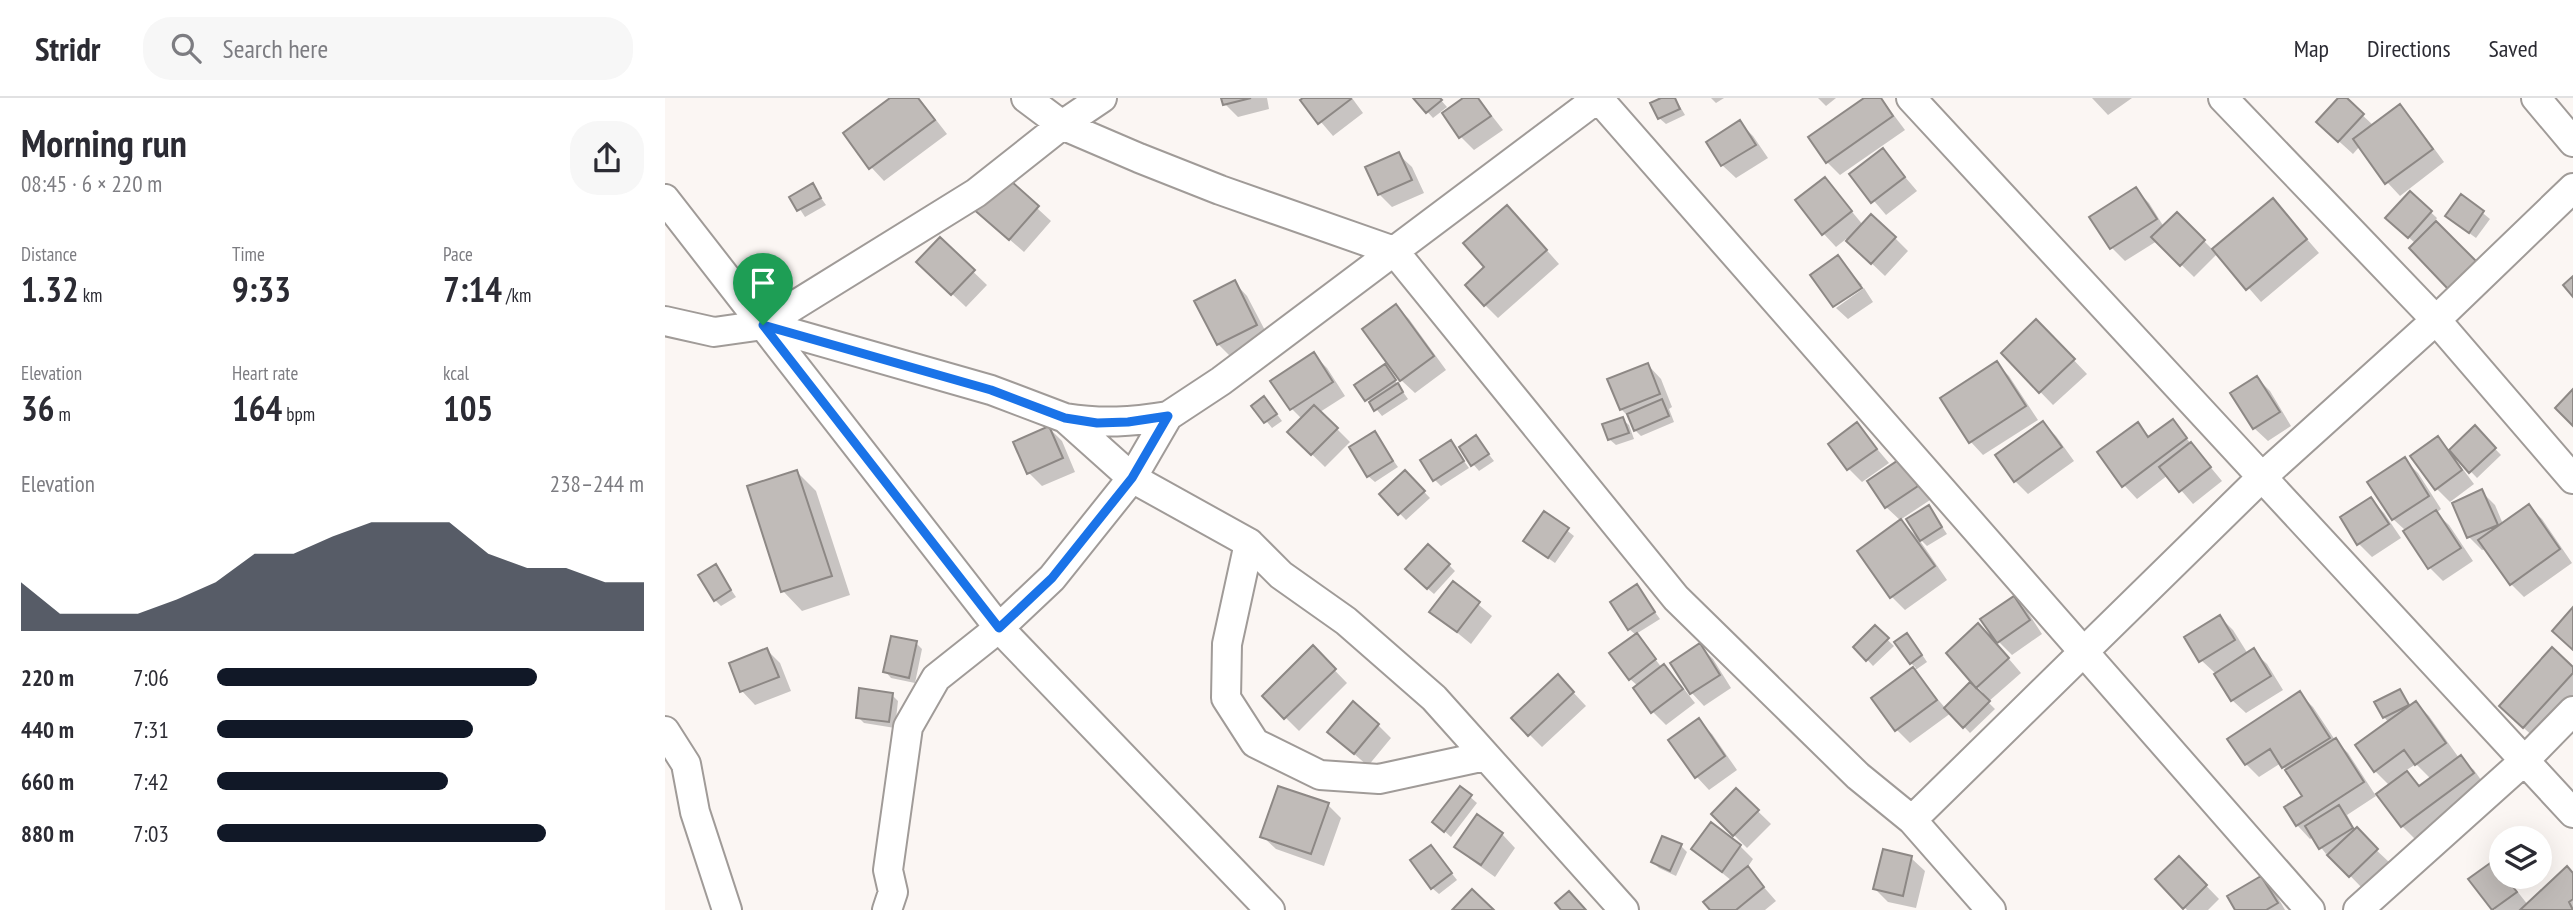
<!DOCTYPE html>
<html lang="en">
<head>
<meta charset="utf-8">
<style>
  body { margin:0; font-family:"PT Sans Narrow",sans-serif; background:#f7f7f7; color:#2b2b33; height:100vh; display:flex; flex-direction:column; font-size:26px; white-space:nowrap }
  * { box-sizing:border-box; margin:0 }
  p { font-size:23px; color:#7c7c81 }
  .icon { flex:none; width:38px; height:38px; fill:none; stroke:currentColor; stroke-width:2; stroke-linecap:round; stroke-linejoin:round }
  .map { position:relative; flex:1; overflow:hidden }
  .sheet { display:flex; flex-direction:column; background:#fff; width:665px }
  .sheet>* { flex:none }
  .controls { position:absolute; left:1824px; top:728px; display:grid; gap:14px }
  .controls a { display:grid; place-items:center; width:63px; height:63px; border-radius:50%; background:#fff; box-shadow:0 7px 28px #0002; font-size:35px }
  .pin { position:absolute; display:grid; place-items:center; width:60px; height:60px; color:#fff; margin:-72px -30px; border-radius:50% 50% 50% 0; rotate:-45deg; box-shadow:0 0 7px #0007 }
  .pin .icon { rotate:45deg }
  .round { display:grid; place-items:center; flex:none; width:74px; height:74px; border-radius:28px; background:#f7f7f7 }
  .overview { display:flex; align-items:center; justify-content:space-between; height:119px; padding:0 21px }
  h1 { font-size:38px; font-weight:700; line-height:52px }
  .figures { display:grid; grid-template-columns:repeat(3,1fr); gap:10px; height:119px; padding:7px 21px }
  .figures div { display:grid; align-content:center }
  .figures b { font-size:35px; font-weight:700 }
  .figures small { font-size:19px; font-weight:400 }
  .figures p { font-size:19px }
  .chart { height:196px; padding:14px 21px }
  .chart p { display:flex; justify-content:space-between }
  .chart svg { width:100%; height:126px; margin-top:7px; fill:#111827; opacity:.7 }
  ul { padding:0 21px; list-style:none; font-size:23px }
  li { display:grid; grid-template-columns:112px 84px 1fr; align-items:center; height:52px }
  li i { height:18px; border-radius:9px; background:#111827 }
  header { display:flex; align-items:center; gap:42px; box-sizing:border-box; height:98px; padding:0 35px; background:#fff; border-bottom:2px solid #e1e1e2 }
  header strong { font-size:33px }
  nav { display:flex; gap:38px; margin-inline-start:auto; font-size:24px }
  .search { width:490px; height:63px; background:#f7f7f7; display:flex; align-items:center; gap:18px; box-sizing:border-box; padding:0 24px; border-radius:28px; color:#7c7c81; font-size:26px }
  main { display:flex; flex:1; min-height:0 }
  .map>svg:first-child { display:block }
  .shadow { fill:#0003; fill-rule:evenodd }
  .building { fill:#c0bbb8; stroke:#8d8885; stroke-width:2 }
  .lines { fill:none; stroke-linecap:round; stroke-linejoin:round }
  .minor-casing { stroke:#a09b98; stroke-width:32 }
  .minor { stroke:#fff; stroke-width:28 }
  .route-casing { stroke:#fff; stroke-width:14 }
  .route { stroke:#1a73e8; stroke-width:9 }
</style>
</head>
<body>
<header>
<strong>Stridr</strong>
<div class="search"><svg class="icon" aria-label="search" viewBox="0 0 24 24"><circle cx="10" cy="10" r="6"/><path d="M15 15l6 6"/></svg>Search here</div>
<nav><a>Map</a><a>Directions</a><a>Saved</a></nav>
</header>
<main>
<section class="sheet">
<div class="overview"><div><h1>Morning run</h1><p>08:45 · 6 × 220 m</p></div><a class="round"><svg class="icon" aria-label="share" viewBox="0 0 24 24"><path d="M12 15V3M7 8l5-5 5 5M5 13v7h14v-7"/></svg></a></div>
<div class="figures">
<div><p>Distance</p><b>1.32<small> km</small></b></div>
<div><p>Time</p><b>9:33</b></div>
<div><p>Pace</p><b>7:14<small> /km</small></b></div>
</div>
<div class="figures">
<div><p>Elevation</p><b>36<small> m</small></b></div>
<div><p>Heart rate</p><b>164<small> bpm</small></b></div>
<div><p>kcal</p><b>105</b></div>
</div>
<div class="chart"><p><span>Elevation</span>238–244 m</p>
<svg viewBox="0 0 160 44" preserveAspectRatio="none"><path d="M0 44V27L10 38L20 38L30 38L40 33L50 27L60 17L70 17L80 11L90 6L100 6L110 6L120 17L130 22L140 22L150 27L160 27V44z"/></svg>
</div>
<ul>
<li><b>220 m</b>7:06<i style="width:75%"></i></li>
<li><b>440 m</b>7:31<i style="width:60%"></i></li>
<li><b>660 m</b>7:42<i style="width:54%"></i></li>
<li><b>880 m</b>7:03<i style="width:77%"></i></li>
</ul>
</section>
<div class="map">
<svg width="1908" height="812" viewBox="0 0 1908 812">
  <rect width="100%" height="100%" fill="#fbf6f3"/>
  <path class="shadow" d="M227 0H254L282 36 219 83 206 69Z
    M558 0H602L604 11 573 19 560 6Z
    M641 0H687L698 15 668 38 638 3Z
    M750 0H774L782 9 768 20Z
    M801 0H813L838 32 809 52 796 39 779 16Z
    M1000 0H1010L1020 17 1001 26 994 20Z
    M1046 0H1059L1051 5Z
    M1153 0H1171L1161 8Z
    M1202 0H1216L1240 32 1175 77 1162 64Z
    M1427 0H1467L1443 17Z
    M1675 0H1679L1709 28 1735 9 1748 22 1779 64 1735 98 1722 84 1695 48 1688 56 1667 37Z
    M1075 25 1088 38 1103 60 1071 80 1057 67 1043 45Z
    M1218 53 1252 93 1221 117 1187 77Z
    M733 56 747 69 759 95 727 109 714 96Z
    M337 78 386 123 359 154 323 123Z
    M1160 81 1198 127 1230 140 1243 153 1220 178 1181 141 1171 149 1158 135Z
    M147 87 161 107 140 119 127 99Z
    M1471 92 1484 105 1499 129 1512 116 1548 152 1608 102 1654 155 1596 204 1553 155 1529 179 1492 143 1460 163 1447 150 1427 120Z
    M1745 95 1772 120 1769 124 1823 177 1797 202 1746 150 1751 146 1723 120Z
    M1797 98 1825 121 1811 140 1789 124Z
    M855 122 894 166 833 220 820 207 822 169Z
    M275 142 322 187 301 209 267 177Z
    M1173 160 1197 187 1169 207Z
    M569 184 582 198 604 240 566 259 553 246Z
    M1199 190 1208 204 1183 221 1171 210Z
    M731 208 744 221 781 272 750 295 736 282Z
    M1384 236 1422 276 1388 307 1338 255Z
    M649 257 662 270 680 298 655 314 685 344 660 369 624 334 637 321 627 311 608 283Z
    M1331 265 1344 278 1373 322 1318 357 1305 343Z
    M983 267 996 281 1007 309 1004 311 1009 324 976 338 970 332 965 320 956 311Z
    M720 268 743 301 717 318 692 287Z
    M1592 280 1605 293 1626 328 1603 343 1589 330Z
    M605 307 617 323 607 330 589 308Z
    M957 321 964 327 969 341 951 347 944 341Z
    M1508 324 1557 383 1528 406 1503 377 1472 401 1459 387 1472 327 1486 340Z
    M1378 325 1391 338 1409 363 1363 396 1350 383Z
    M1192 327 1224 365 1197 384 1184 371 1166 346Z
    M384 330 397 343 410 374 377 388 364 375Z
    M1810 330 1836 357 1812 380 1793 360 1791 362 1809 386 1785 404 1772 391 1748 358 1772 340 1785 353Z
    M709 335 733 369 710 384 703 378Z
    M811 340 829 363 814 373 808 366Z
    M786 345 804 370 776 388 770 382Z
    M1740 362 1753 375 1776 411 1771 415 1784 427 1808 463 1778 483 1765 470 1740 432 1728 421Z
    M132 374 151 393 185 497 137 513 118 493Z
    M740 374 765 400 741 422 716 396Z
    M1248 376 1265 402 1235 422 1253 440 1282 482 1240 512 1227 499 1194 454 1236 423 1221 409Z
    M1816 393 1830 407 1838 426 1863 408 1877 421 1907 465 1859 499 1846 486 1821 451 1817 452 1804 439 1789 406Z
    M1705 401 1719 415 1736 440 1707 459 1694 446Z
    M1264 409 1282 436 1262 448 1255 441Z
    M880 415 909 438 890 465 867 449Z
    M784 467 790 473 769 496 748 478Z
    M50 468 71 499 56 508 50 502Z
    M788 485 827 518 806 546 767 514Z
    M972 489 995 521 971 536 997 570 999 569 1012 582 1030 605 1001 627 988 614 971 590 973 588 965 581 971 537 964 531Z
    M1349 500 1362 513 1377 536 1347 557 1334 544 1318 522Z
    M1555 519 1568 532 1583 556 1588 553 1602 566 1618 592 1581 615 1567 602 1550 575 1536 562Z
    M1210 530 1229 548 1208 568 1191 549Z
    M1326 540 1356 575 1323 604 1330 611 1305 635 1286 615 1245 645 1232 632 1209 600 1251 570 1246 565 1248 543 1262 564 1249 573 1281 611 1318 595 1283 555Z
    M251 545 257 551 250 585 226 580 220 573Z
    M1035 548 1048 561 1066 590 1039 608 1026 594Z
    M648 550 682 585 634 633 599 598Z
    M102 552 115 565 126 593 90 607 77 593 66 566Z
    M1908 571V603L1872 642 1849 621Z
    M906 592 921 608 877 649 864 636Z
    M1734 593 1746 609 1751 605 1764 618 1794 660 1809 672 1821 689 1750 741 1737 728 1714 696 1712 697 1725 688 1710 673 1724 625 1719 619ZM1751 666 1766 681 1756 689 1740 673Z
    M1635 596 1648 609 1670 642 1683 655 1711 698 1682 717 1690 732 1725 765 1698 791 1665 757 1669 751 1661 756 1648 739 1645 741 1632 727 1621 710 1639 699 1616 665 1594 679 1581 666Z
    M227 597 233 603 230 630 199 625 193 619Z
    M1033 623 1047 636 1072 672 1044 692 1031 678Z
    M713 627 726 640 703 668 664 634Z
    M795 690 812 705 786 739 776 730Z
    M1071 692 1106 726 1082 750 1048 716Z
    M663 707 676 720 659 768 611 751 597 738Z
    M813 719 837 736 850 750 830 779 805 761 792 748Z
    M1016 748 1022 754 1011 778 994 770 988 764Z
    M1075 748 1088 761 1082 770 1111 803 1100 812H1047L1067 783 1028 751Z
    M766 749 792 782 774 796 767 790Z
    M1246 760 1260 773 1251 810 1223 804 1210 791Z
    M1527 773 1554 801 1543 812H1522L1493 781Z
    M1908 777V812H1830L1805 781 1841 779 1863 807Z
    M1596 780 1609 793 1620 812H1572Z"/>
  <path class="building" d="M225 0H253L270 22 204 71 178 35Z
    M556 0H586L558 7Z
    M638 0H685L686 1 653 26 635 2Z
    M748 0H775L777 2 761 15Z
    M798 0H813L826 18 794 40 777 15Z
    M996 0H1010L1015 11 993 21 985 5Z
    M1199 0H1216L1228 18 1161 65 1143 39Z
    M1673 0H1682L1699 16 1673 44 1651 24Z
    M1735 6 1768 51 1720 86 1688 41Z
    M1075 22 1091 47 1056 68 1041 44Z
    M1218 50 1240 79 1206 105 1184 76Z
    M734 54 747 82 713 97 700 69Z
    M337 75 374 108 344 142 307 110Z
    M1160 79 1187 113 1157 137 1130 102Z
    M148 85 156 100 132 113 124 99Z
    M1471 89 1492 121 1445 151 1424 119Z
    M1745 93 1767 113 1743 140 1720 120Z
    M1796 96 1819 113 1804 135 1780 118Z
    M1608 100 1642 141 1581 192 1547 151Z
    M842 107 882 152 819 208 800 187 819 169 798 145Z
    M1512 114 1540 142 1515 168 1486 139Z
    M1206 116 1231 139 1206 166 1181 143Z
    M1771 123 1811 163 1783 191 1744 150Z
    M275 139 310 172 286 197 251 164Z
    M1173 157 1197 190 1168 209 1145 177Z
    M1908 178V199L1898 187Z
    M570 182 592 227 552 247 529 203Z
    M731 206 769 258 735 283 697 231Z
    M1371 221 1410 261 1374 295 1336 255Z
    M649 254 668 284 625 312 605 283Z
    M1332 263 1361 308 1304 345 1275 300Z
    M983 265 995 296 955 312 942 281Z
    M720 266 731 282 700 303 689 287Z
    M1592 278 1615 314 1588 331 1565 295Z
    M733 285 738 294 709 313 704 304Z
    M1908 291V328L1890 310Z
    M599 298 612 316 599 325 586 308Z
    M997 301 1004 318 969 333 962 316Z
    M649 307 673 330 646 357 622 334Z
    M958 319 964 335 943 342 937 326Z
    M1508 321 1522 340 1457 389 1432 354 1473 324 1483 339Z
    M1378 323 1397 349 1349 384 1330 357Z
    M1192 324 1212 351 1182 372 1163 346Z
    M1810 327 1831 350 1804 375 1784 352Z
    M384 328 398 360 362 376 348 344Z
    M710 333 728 363 702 379 684 349Z
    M811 337 824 356 806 368 794 349Z
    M1773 338 1797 372 1770 392 1745 358Z
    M786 342 799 363 768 383 755 362Z
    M1526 344 1546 369 1514 394 1494 369Z
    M1740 359 1764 398 1727 422 1702 384Z
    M1235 361 1253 388 1220 410 1202 383Z
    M132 372 167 478 116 494 82 388Z
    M740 372 760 393 733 417 714 396Z
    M1817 391 1833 427 1802 440 1787 405Z
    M1706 399 1724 426 1692 447 1675 419Z
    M1864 406 1895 451 1845 487 1813 442Z
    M1264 407 1277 429 1255 443 1241 421Z
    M1771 412 1796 450 1763 471 1738 433Z
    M879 413 904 430 883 460 858 443Z
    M1236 421 1270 468 1225 500 1192 453Z
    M763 446 785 466 762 491 740 471Z
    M51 466 66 492 49 503 33 477Z
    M788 483 815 504 792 534 764 514Z
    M972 486 990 514 963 532 945 504Z
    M1349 498 1365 522 1332 545 1315 521Z
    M1908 509V552L1887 533Z
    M1555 517 1570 542 1534 564 1519 539Z
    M1313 525 1344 560 1311 590 1281 555Z
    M1210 527 1224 540 1201 563 1188 549Z
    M972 535 991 561 964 582 944 555Z
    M1242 535 1257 557 1245 566 1229 544Z
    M226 538 252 543 244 580 218 574Z
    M1035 545 1055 577 1025 596 1005 565Z
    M648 547 671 571 619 621 597 598Z
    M1887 549 1908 569V575L1858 630 1834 608Z
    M102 550 114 579 75 594 64 565Z
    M1589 550 1606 578 1566 603 1549 576Z
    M999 566 1018 591 986 615 968 590Z
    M1248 569 1272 602 1230 633 1206 600Z
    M893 576 909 594 863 638 846 620Z
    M1305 584 1325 603 1298 630 1279 610Z
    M194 590 228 595 224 624 191 620Z
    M1735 591 1744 607 1718 620 1709 604Z
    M1635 593 1665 640 1617 670 1605 651 1580 667 1562 641Z
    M688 603 714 626 689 656 662 634Z
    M1751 603 1781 645 1750 667 1739 652 1709 674 1690 647Z
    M1034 620 1060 658 1030 680 1003 642Z
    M1671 640 1699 684 1631 728 1619 709 1637 698 1620 672Z
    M1796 657 1809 675 1736 729 1711 696 1742 673 1754 688Z
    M613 688 664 705 646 756 595 739Z
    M795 688 807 697 779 734 767 724Z
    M1071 690 1094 712 1068 738 1046 716Z
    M1674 707 1688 730 1654 751 1640 728Z
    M812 716 838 735 816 767 789 749Z
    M1046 724 1076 747 1057 774 1026 751Z
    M1692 729 1713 751 1684 779 1662 757Z
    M997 738 1017 746 1005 773 986 764Z
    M766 747 787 775 766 791 745 762Z
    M1218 751 1247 758 1238 798 1208 791Z
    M1514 758 1542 787 1518 811 1490 781Z
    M1828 763 1836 773V779H1840L1852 794 1827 812 1803 781Z
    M1083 768 1099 789 1071 812H1045L1038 804Z
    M1902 768 1908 775V801L1904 804 1908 812H1855Z
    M1596 778 1613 805 1601 812H1570L1562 798Z
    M807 791 829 812H787Z
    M904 793 921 812H896L890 805Z"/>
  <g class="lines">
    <g class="minor-casing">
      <path id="minor" d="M361 0 397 27 474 60 555 92 729 153 1011 500 1193 678 1247 722 1326 812
        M933 0 1645 812
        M1246 0 1908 715
        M1558 0 1771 222 1908 381
        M1871 0 1908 44
        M0 101 98 227 311 95 397 27 437 0
        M0 223 49 234 98 227 326 292 400 320 467 380 584 445 616 477 681 523 769 600 959 812
        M98 227 334 530 605 812
        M400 320C438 326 466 324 503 318
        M584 445 562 546 561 600 590 645 655 677 714 681 820 658
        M0 633 21 666 30 714 62 812
        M1247 722 1597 379 1771 222 1908 90
        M222 812 228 794 223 772 243 629 271 580 334 530 387 480 467 380 503 318 556 283 933 0
        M1693 812 1859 663 1908 613"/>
    </g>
    <use href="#minor" class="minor"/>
  </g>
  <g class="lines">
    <g class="route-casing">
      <path id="route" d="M98 227 326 292 400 320 432 325 463 324 503 318 467 380 387 480 334 530Z"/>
    </g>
    <use href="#route" class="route"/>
  </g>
</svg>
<div class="controls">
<a><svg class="icon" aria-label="layers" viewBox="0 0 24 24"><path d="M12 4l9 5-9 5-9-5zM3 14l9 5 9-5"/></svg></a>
</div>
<div class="pin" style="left:98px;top:227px;background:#1e9e55"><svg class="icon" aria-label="arrive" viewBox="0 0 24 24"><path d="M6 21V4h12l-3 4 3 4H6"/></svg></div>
</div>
</main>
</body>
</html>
